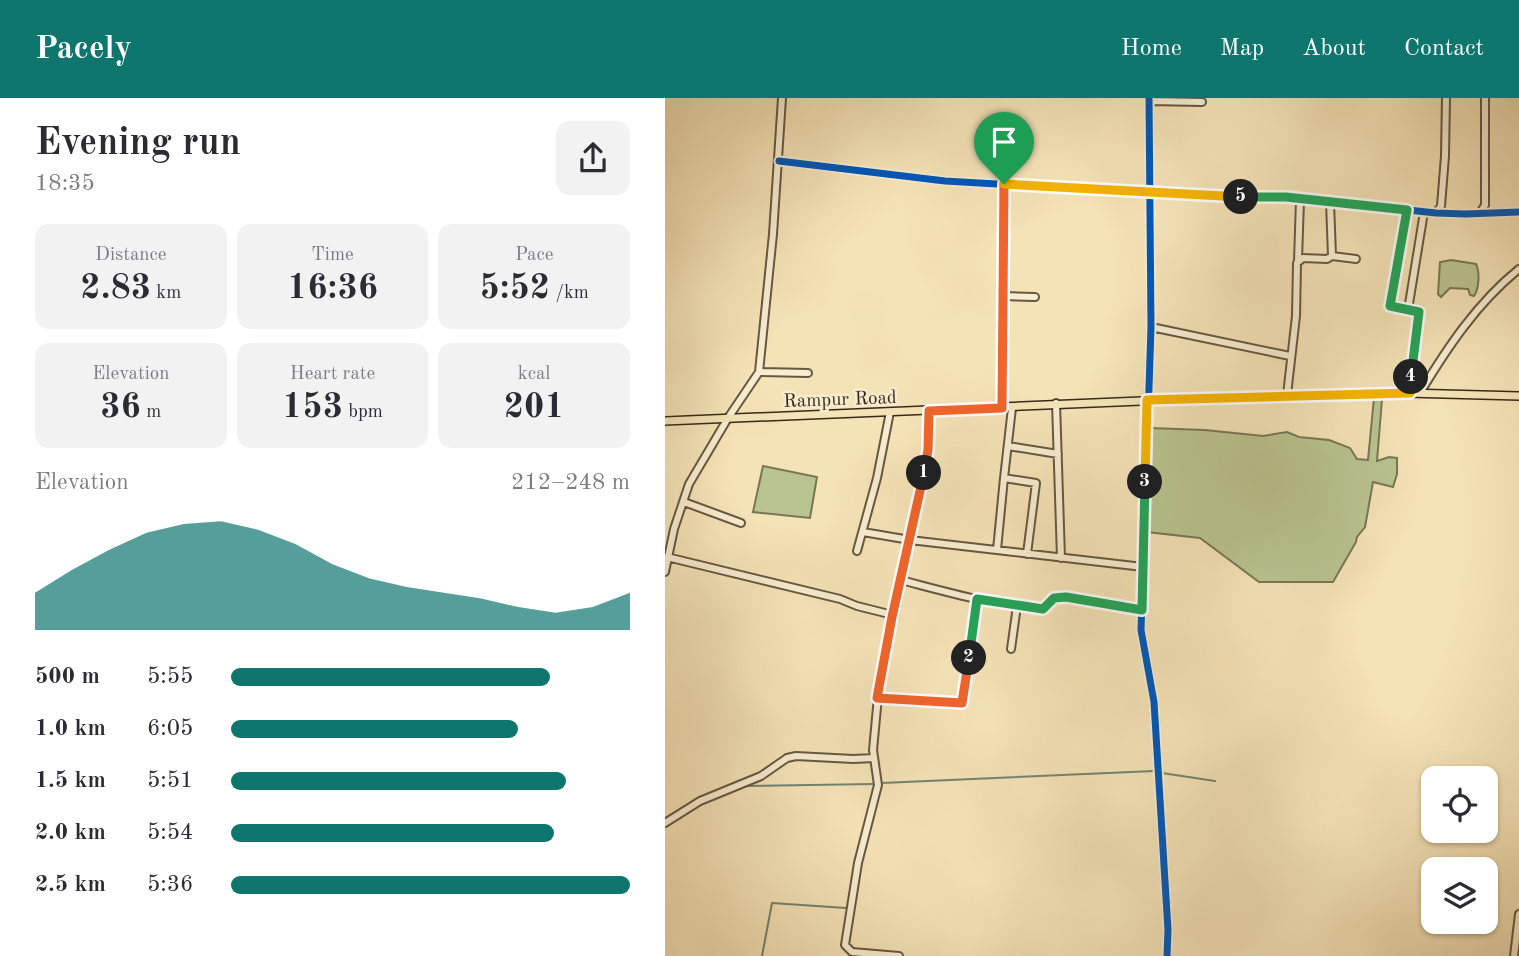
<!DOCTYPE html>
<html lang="en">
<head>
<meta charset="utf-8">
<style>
  body { margin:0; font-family:"Old Standard TT",serif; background:#f2f2f3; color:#2b2b33; height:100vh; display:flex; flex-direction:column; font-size:26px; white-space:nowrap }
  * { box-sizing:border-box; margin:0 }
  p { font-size:23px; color:#7c7c81 }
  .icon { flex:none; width:38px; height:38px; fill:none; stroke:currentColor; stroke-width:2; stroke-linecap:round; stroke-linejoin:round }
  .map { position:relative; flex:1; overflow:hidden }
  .drawer { display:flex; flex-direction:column; background:#fff; width:665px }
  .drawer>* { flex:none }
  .fabs { position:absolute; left:756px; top:668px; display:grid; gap:14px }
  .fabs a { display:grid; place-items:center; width:77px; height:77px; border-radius:14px; background:#fff; box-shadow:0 2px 5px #0004; font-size:35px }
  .pin { position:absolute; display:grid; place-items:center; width:60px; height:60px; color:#fff; margin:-72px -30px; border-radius:50% 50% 50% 0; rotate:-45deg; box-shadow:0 0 7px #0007 }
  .pin .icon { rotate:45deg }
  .km { position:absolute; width:35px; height:35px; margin:-18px; border-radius:50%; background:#222; color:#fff; font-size:19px; line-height:35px; text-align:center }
  .round { display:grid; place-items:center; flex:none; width:74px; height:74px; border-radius:14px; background:#f2f2f3 }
  .overview { display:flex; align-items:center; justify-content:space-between; height:119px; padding:0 35px }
  h1 { font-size:38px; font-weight:600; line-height:52px }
  .metrics { display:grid; grid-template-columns:repeat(3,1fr); gap:10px; height:119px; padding:7px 35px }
  .metrics div { display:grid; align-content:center; border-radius:14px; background:#f2f2f3; text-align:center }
  .metrics b { font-size:35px; font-weight:600 }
  .metrics small { font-size:19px; font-weight:400 }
  .metrics p { font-size:19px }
  .chart { height:196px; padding:14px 35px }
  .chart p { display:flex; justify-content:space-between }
  .chart svg { width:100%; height:126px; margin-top:7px; fill:#0f766e; opacity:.7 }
  ul { padding:0 35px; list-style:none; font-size:23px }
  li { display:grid; grid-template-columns:112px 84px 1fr; align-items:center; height:52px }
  li i { height:18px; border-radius:9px; background:#0f766e }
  header { display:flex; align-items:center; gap:42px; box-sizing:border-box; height:98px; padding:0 35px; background:#0f766e; color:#fff }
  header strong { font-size:33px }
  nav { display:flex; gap:38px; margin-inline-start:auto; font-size:24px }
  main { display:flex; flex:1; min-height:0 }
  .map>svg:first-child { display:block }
  .green { fill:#b9c490; stroke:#787754; stroke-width:2 }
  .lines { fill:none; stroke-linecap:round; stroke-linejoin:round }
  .stream { stroke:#748370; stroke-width:2 }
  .minor-casing { stroke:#675840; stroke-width:10 }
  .major-casing { stroke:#382a18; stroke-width:10 }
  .minor { stroke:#f8edd0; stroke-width:6 }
  .major { stroke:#f4e3b7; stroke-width:7 }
  .cycleway-casing { stroke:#f8edd0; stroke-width:11 }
  .cycleway { stroke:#0057b8; stroke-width:7 }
  .split-1-casing { stroke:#fff; stroke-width:14 }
  .split-2-casing { stroke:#fff; stroke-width:14 }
  .split-3-casing { stroke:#fff; stroke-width:14 }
  .split-4-casing { stroke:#fff; stroke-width:14 }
  .split-5-casing { stroke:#fff; stroke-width:14 }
  .split-6-casing { stroke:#fff; stroke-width:14 }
  .split-1 { stroke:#f0652b; stroke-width:9 }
  .split-2 { stroke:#f0652b; stroke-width:9 }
  .split-3 { stroke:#22a559; stroke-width:9 }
  .split-4 { stroke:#f5b400; stroke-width:9 }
  .split-5 { stroke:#22a559; stroke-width:9 }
  .split-6 { stroke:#f5b400; stroke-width:9 }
  .labels { text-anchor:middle; stroke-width:5; stroke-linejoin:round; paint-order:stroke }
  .street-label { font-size:19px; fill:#382a18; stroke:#f8edd0 }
</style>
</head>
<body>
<header>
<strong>Pacely</strong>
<nav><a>Home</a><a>Map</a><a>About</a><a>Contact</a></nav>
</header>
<main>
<section class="drawer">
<div class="overview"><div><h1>Evening run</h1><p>18:35</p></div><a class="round"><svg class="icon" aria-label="share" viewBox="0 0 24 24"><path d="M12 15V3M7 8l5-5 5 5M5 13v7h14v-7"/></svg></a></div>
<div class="metrics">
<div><p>Distance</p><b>2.83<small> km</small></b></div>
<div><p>Time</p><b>16:36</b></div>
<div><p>Pace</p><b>5:52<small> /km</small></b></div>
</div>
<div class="metrics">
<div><p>Elevation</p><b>36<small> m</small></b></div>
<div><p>Heart rate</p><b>153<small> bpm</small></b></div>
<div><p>kcal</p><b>201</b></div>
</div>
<div class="chart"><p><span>Elevation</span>212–248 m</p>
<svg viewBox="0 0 160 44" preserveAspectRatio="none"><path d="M0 44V31L10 23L20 16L30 10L40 7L50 6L60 9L70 14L80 21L90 26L100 29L110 31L120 33L130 36L140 38L150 36L160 31V44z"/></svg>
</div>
<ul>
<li><b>500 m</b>5:55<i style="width:80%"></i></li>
<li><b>1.0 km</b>6:05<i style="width:72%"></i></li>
<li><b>1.5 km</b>5:51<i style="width:84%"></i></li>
<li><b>2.0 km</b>5:54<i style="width:81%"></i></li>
<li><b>2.5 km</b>5:36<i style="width:100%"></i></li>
</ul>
</section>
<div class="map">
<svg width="854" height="858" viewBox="0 0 854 858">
  <rect width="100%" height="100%" fill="#f4e3b7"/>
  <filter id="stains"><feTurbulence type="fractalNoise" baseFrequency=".00286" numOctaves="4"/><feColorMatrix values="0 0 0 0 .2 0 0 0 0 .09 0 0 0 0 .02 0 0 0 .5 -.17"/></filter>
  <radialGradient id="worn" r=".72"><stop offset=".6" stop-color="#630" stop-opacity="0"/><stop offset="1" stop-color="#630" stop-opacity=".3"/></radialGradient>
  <path class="green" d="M786 162 811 166C815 174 814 191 809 198L805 197 803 191 785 190 776 199 773 196 775 164Z
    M709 300 717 301 712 363 724 359 732 360V376L728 389 708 384 700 429 692 439 691 444 668 484H594L535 440 482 434 485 330 540 332 598 338 622 334 634 339 664 342 685 350 692 361 703 362Z
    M98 368 152 379 145 420 88 414Z"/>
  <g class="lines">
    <path class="stream" d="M497 675 550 683
      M217 685 489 673
      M80 688 209 686
      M97 858 107 805 181 810"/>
    <g class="minor-casing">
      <path id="minor" d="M484 0 486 229 476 532 489 604 503 832 502 858
        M484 3 537 4
        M114 63 280 83 560 99H621L771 115 801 116 854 114
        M742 112 725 208 743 212
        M771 115 776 108 780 58 781 0
        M815 115 820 107V0
        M667 158 691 161
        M633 163 635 102
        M338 198 370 199
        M486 229 625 258
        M94 274 143 275
        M745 295 754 214 743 212 759 114
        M755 295C782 250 812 205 854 171
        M622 297 631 218 632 165 638 160 662 161 667 158 665 104
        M391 305 396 460
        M337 310 339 86
        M347 310 339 380 371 385 362 456
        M343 348 393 356
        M19 404 76 425
        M198 434 245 442 478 469
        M332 452 339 380
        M192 453 212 380 225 314
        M2 459 175 501 192 508 224 516 228 515
        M0 474 9 431 24 386 63 320 94 274 108 136 117 0
        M236 482C282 494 330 508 378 511L393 499 477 512
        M346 551 352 508
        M212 600 297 605 312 501
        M0 725 35 703 96 678 122 660 131 658 188 661 209 660
        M234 858 187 854 180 847 193 765 213 687 208 652 214 588 255 398 263 352 264 313
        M849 858 854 816"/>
    </g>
    <g class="major-casing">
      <path id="major" d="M0 323 595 298 742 295 854 298"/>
    </g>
    <use href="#minor" class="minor"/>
    <use href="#major" class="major"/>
    <g class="cycleway-casing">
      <path id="cycleway" d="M484 0 486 229 476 532 489 604 503 832 502 858
        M114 63 280 83 560 99H621L771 115 801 116 854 114"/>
    </g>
    <use href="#cycleway" class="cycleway"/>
  </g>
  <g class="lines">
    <g class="split-1-casing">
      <path id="split-1" d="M259 375 263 352 264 313 337 310 339 86"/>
    </g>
    <g class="split-2-casing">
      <path id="split-2" d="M259 375 227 519 212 600 297 605 304 560"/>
    </g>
    <g class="split-3-casing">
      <path id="split-3" d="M304 560 312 501 378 511 389 500 401 499 477 512 480 384"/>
    </g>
    <g class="split-4-casing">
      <path id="split-4" d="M480 384 482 302 745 295 746 279"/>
    </g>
    <g class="split-5-casing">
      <path id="split-5" d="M576 99H621L742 112 725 208 754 214 746 279"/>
    </g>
    <g class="split-6-casing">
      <path id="split-6" d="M339 86 576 99"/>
    </g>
    <use href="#split-1" class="split-1"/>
    <use href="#split-2" class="split-2"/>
    <use href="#split-3" class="split-3"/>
    <use href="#split-4" class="split-4"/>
    <use href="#split-5" class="split-5"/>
    <use href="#split-6" class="split-6"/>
  </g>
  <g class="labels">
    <g class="street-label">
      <text transform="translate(175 300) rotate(-2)" y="7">Rampur Road</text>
    </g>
  </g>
  <rect width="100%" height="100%" filter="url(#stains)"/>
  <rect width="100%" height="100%" fill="url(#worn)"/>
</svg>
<div class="fabs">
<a><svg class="icon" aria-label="locate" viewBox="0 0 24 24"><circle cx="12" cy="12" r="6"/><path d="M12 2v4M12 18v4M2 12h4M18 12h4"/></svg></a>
<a><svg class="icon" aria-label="layers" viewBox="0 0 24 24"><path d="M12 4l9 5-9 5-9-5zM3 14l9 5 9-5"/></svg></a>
</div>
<div class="pin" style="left:339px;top:86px;background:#1e9e55"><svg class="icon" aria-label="arrive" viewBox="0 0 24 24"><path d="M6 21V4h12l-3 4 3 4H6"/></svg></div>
<b class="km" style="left:259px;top:375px">1</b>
<b class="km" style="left:304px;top:560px">2</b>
<b class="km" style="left:480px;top:384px">3</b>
<b class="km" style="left:746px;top:279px">4</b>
<b class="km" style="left:576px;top:99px">5</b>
</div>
</main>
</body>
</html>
